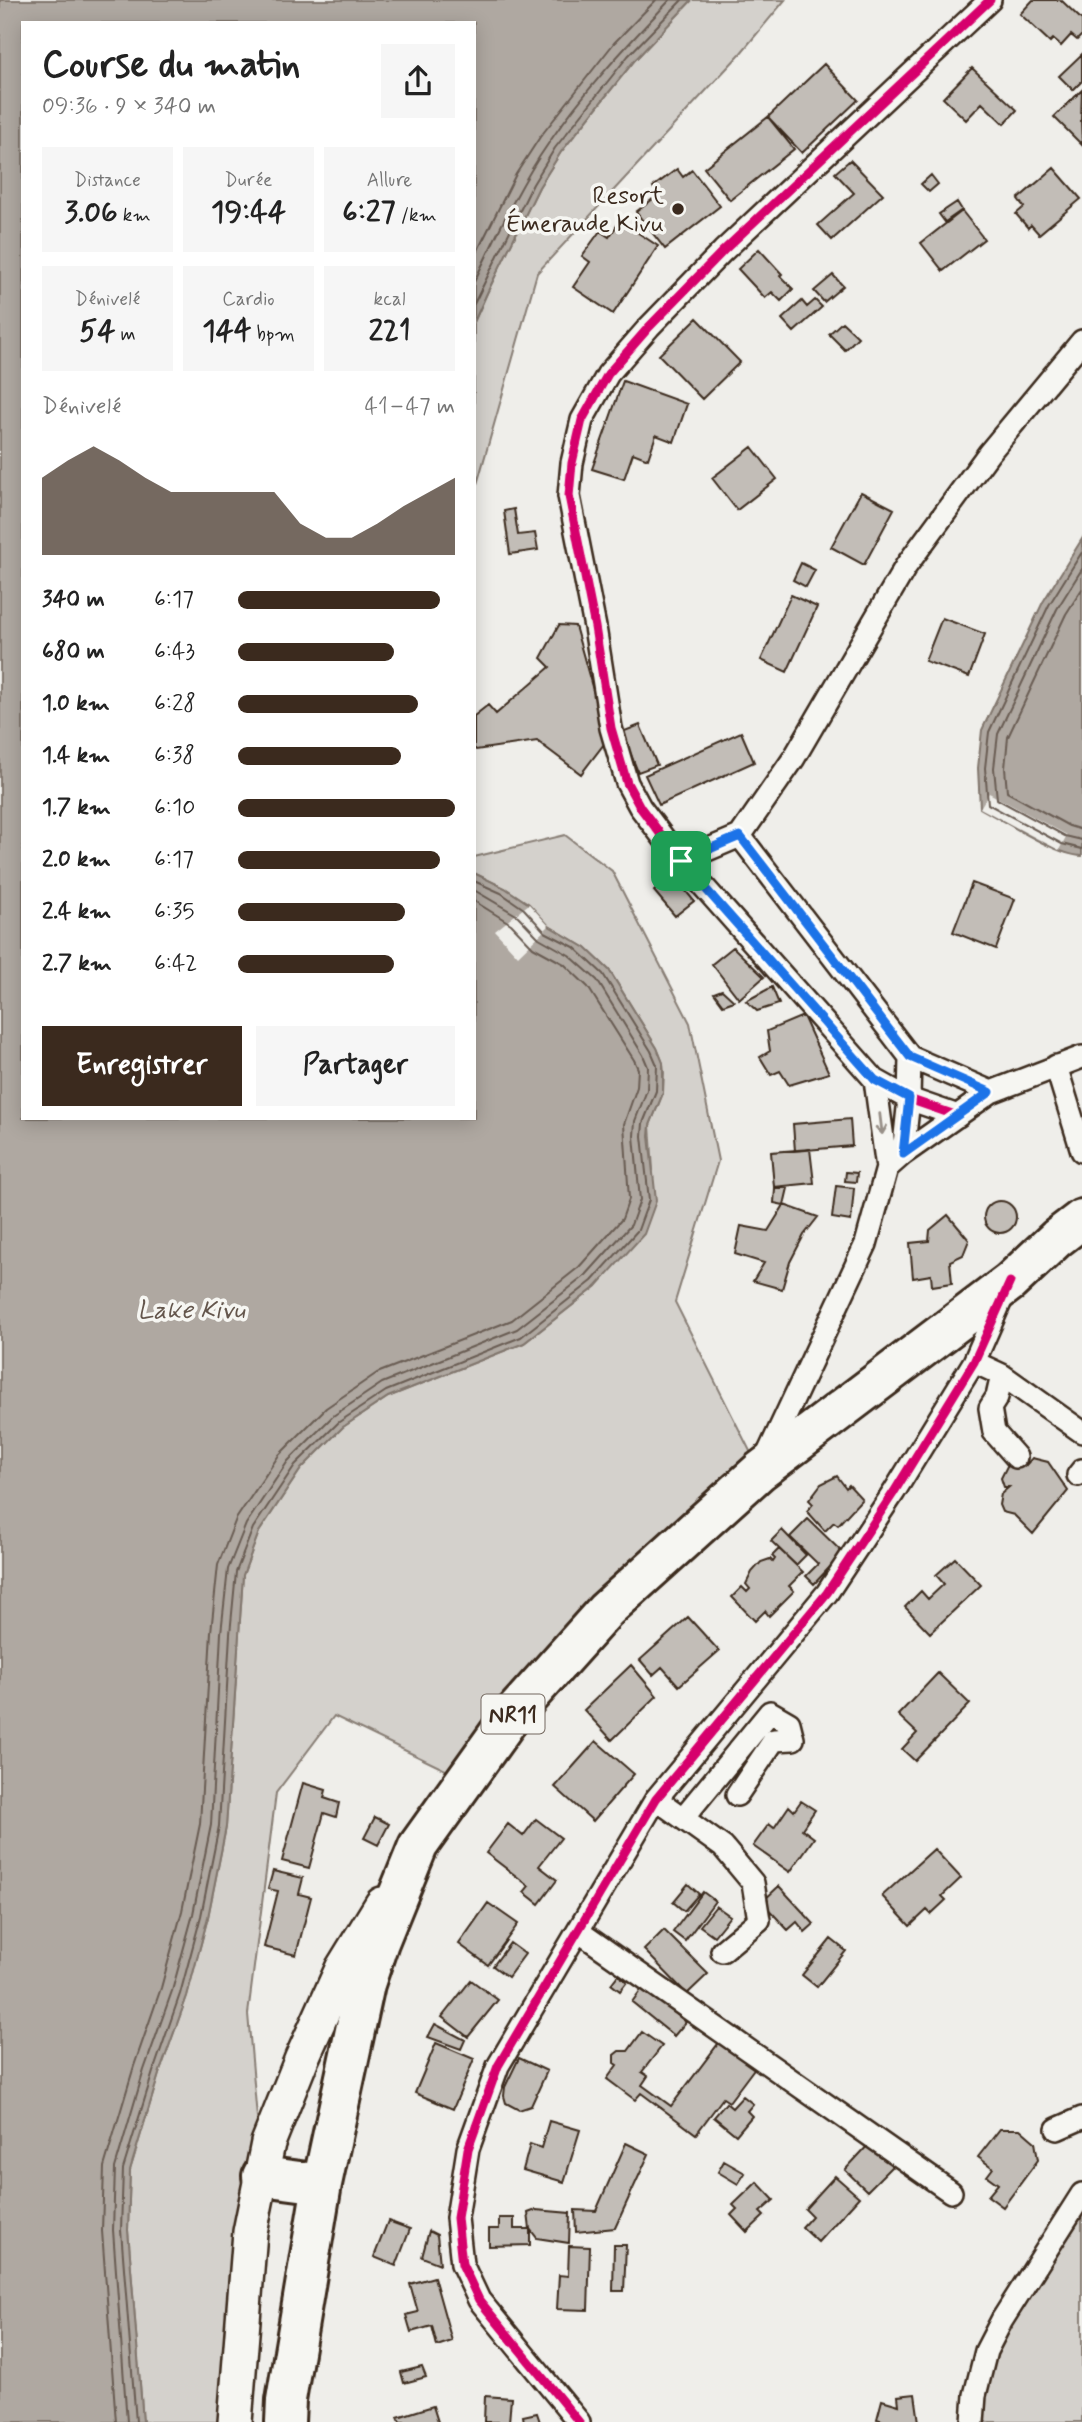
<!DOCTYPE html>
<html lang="fr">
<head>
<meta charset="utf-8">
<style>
  body { margin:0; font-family:Mynerve,sans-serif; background:#f6f6f6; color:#222; height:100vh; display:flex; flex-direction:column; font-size:26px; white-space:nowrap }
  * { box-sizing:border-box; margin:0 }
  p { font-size:23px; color:#767676 }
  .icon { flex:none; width:38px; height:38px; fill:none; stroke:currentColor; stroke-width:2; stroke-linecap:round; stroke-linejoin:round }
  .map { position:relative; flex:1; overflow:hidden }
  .side { position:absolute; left:21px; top:21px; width:455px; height:1099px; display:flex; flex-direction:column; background:#fff; border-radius:0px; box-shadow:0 4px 18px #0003 }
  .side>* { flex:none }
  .pin { position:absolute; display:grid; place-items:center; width:60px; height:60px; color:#fff; margin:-30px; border-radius:14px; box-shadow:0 4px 10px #0006 }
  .round { display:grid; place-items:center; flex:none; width:74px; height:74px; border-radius:0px; background:#f6f6f6 }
  .summary { display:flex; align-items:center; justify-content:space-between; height:119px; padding:0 21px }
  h1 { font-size:38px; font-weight:700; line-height:52px }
  .figures { display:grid; grid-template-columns:repeat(3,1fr); gap:10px; height:119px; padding:7px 21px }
  .figures div { display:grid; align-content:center; border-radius:0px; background:#f6f6f6; text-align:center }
  .figures b { font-size:30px; font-weight:700 }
  .figures small { font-size:19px; font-weight:400 }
  .figures p { font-size:19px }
  .chart { height:196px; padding:14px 21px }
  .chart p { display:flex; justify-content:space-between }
  .chart svg { width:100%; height:126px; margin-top:7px; fill:#3b2a1e; opacity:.7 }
  .primary-button { display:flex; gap:14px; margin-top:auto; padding:14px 21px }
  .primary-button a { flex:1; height:80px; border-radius:0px; background:#3b2a1e; color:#fff; font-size:28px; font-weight:700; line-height:80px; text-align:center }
  .primary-button a+a { background:#f6f6f6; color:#222 }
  ul { padding:0 21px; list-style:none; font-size:23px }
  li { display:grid; grid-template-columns:112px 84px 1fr; align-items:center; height:52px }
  li i { height:18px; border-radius:9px; background:#3b2a1e }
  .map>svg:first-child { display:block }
  .green { fill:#d4d1cc; stroke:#887e75; stroke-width:2 }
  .water { fill:#afa8a1; stroke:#81766d; stroke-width:2 }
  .pier { fill:#efeeea }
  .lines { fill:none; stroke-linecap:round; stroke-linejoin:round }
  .shore { stroke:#695c52; stroke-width:2 }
  .building { fill:#c2bdb7; stroke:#3b2a1e; stroke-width:2 }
  .street-casing { stroke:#3b2a1e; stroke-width:26 }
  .primary-casing { stroke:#3b2a1e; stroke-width:38 }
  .highway-casing { stroke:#3b2a1e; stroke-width:44 }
  .street { stroke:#f6f6f2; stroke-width:21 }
  .primary { stroke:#f6f6f2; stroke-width:33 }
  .highway { stroke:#f6f6f2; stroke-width:38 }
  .cycleway-casing { stroke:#f6f6f2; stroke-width:13 }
  .cycleway { stroke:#d6006c; stroke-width:9 }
  .oneway { stroke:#989088 }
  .route-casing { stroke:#fff; stroke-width:14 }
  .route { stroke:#1a73e8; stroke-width:9 }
  .poi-dot { fill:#3b2a1e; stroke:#f6f6f2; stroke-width:2.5 }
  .labels { text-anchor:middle; stroke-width:7; stroke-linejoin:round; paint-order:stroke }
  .shield { fill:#f6f6f2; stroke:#73675e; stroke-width:2 }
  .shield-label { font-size:23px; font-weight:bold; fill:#3b2a1e }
  .poi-label { font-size:24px; fill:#3b2a1e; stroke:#f6f6f2; text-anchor:end }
  .water-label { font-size:26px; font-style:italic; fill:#64564c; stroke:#f6f6f2 }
</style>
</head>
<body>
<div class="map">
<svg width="1082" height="2422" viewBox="0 0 1082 2422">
  <rect width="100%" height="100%" fill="#efeeea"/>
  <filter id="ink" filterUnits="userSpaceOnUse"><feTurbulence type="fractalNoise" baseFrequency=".0143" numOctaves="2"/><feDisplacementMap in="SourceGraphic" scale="14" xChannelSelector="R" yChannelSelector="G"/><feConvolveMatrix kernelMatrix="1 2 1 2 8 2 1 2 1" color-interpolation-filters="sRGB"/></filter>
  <g filter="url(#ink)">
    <path class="green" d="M692 0H785L740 54 537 273 474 495V322L487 293 539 187 561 152 634 61Z
      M565 835 612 871 690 1023 718 1161 675 1302 760 1471 464 1779 334 1716 276 1793 248 2014 262 2176 235 2422H143L128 2230 130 2170 159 2074 187 1996 208 1917 226 1827 243 1575 259 1532 301 1469 343 1427 388 1397 524 1343 597 1286 653 1170 650 1125 663 1093 664 1073 663 1063 657 1048 609 970 586 948 549 926 529 904 505 888 474 873V857Z
      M1082 2213V2422H967L981 2348Z"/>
    <path class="water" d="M0 0H692L634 61 561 152 539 187 487 293 474 322V23H23V1118H474V873L505 888 529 904 549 926 586 948 609 970 657 1048 663 1063V1093L650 1125 649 1136 656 1201 644 1234 597 1286 524 1343 388 1397 343 1427 301 1469 259 1532 243 1575 226 1827 208 1917 187 1996 159 2074 130 2170 128 2230 143 2422H0Z
      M1082 539V856C1057 856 1004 821 980 808L978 768 982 730 1043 602Z"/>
    <path class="pier" d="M989 793 1067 835 1059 850 980 808Z
      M529 904 549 926 518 956 495 931Z"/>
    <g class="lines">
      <path class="shore" d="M474 258 516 174 540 137 614 43 656 0
        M474 282C497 235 518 187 548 144 583 92 627 45 670 0
        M474 304 533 184 555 148 628 56 682 0
        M1082 552 1049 605 989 732 985 768 988 804 1062 844 1082 849
        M1082 569 1057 609 998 734 994 768 997 799 1065 836 1082 840
        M1082 589 1066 614 1008 737 1005 768 1007 792 1069 826 1082 830
        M116 2422 102 2231 104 2167 134 2066 161 1988 182 1911 200 1824 211 1632 218 1565 236 1519 279 1455 326 1408 377 1373 512 1320 579 1267 622 1219 629 1199 624 1124 637 1087 638 1069 634 1060 588 987 564 964 533 947 511 924 474 901
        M127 2422 113 2230 115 2168 144 2070 172 1991 193 1914 211 1825 221 1633 228 1569 246 1524 288 1461 333 1416 382 1383 517 1329 586 1275 631 1225 640 1200 634 1136 635 1121 647 1090 648 1067 643 1055 597 980 569 955 539 938 518 916 474 890
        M136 2422 121 2230 123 2169 153 2072 180 1994 201 1916 219 1826 230 1634 236 1572 253 1528 295 1465 339 1422 386 1391 521 1337 592 1281 638 1230 649 1200 642 1136 643 1123 656 1091 657 1065 651 1051 603 974 574 947 545 932 524 909 501 893 474 881"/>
    </g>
    <path class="building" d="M1033 0H1061L1082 20V35L1077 40 1071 35 1061 46 1053 39 1050 42 1020 14Z
      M1082 54V81L1073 90 1059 76Z
      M824 64 858 100 802 153 768 117Z
      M972 68 1017 110 1004 124 982 103 966 120 943 98Z
      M1082 90 1081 120 1082 145 1054 117Z
      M768 117 794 149 730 200 704 168Z
      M850 160 883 194 832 240 818 225 854 193 835 173Z
      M1054 168 1081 199 1039 234 1031 225 1028 228 1016 214 1024 207 1018 199Z
      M677 169 683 177 692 170 720 206 665 249 636 212 658 195 653 187Z
      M931 175 938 184 929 192 921 184Z
      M957 202 962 210 945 222 939 214Z
      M962 211 984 239 943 271 921 243Z
      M620 221 658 246 613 314 573 287 590 262 582 256 600 231 609 237Z
      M759 249 782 274 780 276 793 289 781 301 772 292 765 298 738 269Z
      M833 275 843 286 824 302 814 291Z
      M815 300 822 307 794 332 782 319 802 301 807 307Z
      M697 318 740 362 702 399 659 355Z
      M842 322 858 337 845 350 829 334Z
      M623 381 687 404 674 442 656 435 648 459 633 453 624 479 592 469Z
      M752 447 777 479 737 510 712 478Z
      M861 492 894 509 864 565 831 547Z
      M514 509 518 535 535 533 538 550 510 554 504 511Z
      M801 563 815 570 806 587 793 580Z
      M791 595 817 607 787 672 761 660Z
      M942 618 985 634 969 677 925 661Z
      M559 625 575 626 607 740 581 774 537 741 476 750 474 748V716L488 705 496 714 550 667 541 658Z
      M640 725 657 765 638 772 622 732Z
      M741 732 754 762 659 805 645 775Z
      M673 875 694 901 675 916 654 891Z
      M972 883 1015 899 996 949 953 932Z
      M733 947 764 977 739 999 712 964Z
      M772 987 779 1004 757 1011 746 1001Z
      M722 990 734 1001 723 1005 714 993Z
      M803 1016 829 1073 789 1085 780 1071 771 1075 760 1057 770 1051 767 1031Z
      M850 1119 852 1146 795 1151 793 1124Z
      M810 1149 814 1183 774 1187 771 1152Z
      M846 1172 857 1173 856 1182 845 1181Z
      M836 1186 854 1188 851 1221 832 1218Z
      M775 1188H788L784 1205 774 1203Z
      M984 1217a16 16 0 1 1 32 0a16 16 0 1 1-32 0Z
      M784 1205 818 1217 804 1235 790 1262 782 1289 753 1281 764 1263 735 1254 741 1226 768 1231Z
      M948 1215 969 1240 963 1255 950 1261 952 1283 932 1286 931 1275 913 1278 910 1243 929 1241 930 1230Z
      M1032 1458 1048 1462 1068 1491 1033 1534 1014 1515 1002 1512 999 1505 1001 1494 1009 1487H1004L1001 1478 1007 1466 1021 1461 1026 1465Z
      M837 1476 846 1488 849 1485 862 1499 838 1525 834 1522 825 1531 807 1511 813 1504 809 1500 821 1484Z
      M808 1519 843 1553 814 1584 806 1576 818 1564 790 1537Z
      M782 1530 806 1555 796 1565 771 1541Z
      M779 1549 803 1572 789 1586 794 1591 769 1616 765 1611 755 1621 732 1597 742 1587 747 1592 750 1589 746 1584 752 1572 761 1562 770 1559 773 1562 775 1559 772 1556Z
      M955 1558 981 1585 930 1633 905 1607 921 1591 928 1599 944 1584 936 1575Z
      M688 1617 719 1651 679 1686 662 1667 653 1675 640 1660Z
      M631 1665 657 1696 612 1740 584 1710Z
      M938 1673 970 1704 915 1761 902 1749 917 1733 898 1715Z
      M596 1741 634 1774 593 1821 555 1787Z
      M303 1783 326 1790 324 1798 339 1803 336 1817 324 1813 309 1868 282 1861Z
      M801 1801 815 1810 802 1829 814 1838 790 1872 753 1846 769 1824 774 1828 789 1806 794 1811Z
      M375 1817 389 1824 378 1845 364 1838Z
      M536 1819 561 1838 539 1866 557 1880 539 1904 524 1892 529 1886 486 1853 508 1824 523 1836Z
      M934 1849 961 1878 942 1896 946 1900 931 1914 927 1910 910 1926 882 1896Z
      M273 1871 303 1878 299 1894 311 1897 296 1955 264 1947 278 1891 268 1889Z
      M688 1884 699 1894 684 1911 673 1902Z
      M779 1886 814 1924 805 1932 797 1922 788 1930 762 1902Z
      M703 1892 715 1901 685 1941 673 1932Z
      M488 1903 518 1924 488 1965 459 1944Z
      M716 1906 730 1916 714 1936 700 1926Z
      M664 1930 708 1974 687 1994 644 1950Z
      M831 1939 846 1951 817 1987 802 1975Z
      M510 1943 525 1954 508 1977 493 1966Z
      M618 1975 627 1982 620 1991 611 1984Z
      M471 1980 498 2000 468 2037 442 2017Z
      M643 1987 686 2022 674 2036 632 2002Z
      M435 2024 465 2040 461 2049 428 2037Z
      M642 2032 662 2046 642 2072 648 2076 642 2085 671 2106 721 2040 756 2066 729 2102 723 2098 696 2134 641 2093 635 2100 607 2079 617 2065 614 2063V2055L619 2051H628Z
      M436 2043 474 2059 453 2109 415 2093Z
      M519 2058 547 2071 531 2106 519 2110 506 2103 504 2096 505 2087Z
      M743 2096 753 2104 747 2111 752 2116 736 2135 714 2117 726 2103 732 2108Z
      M549 2121 580 2130 564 2182 523 2170 530 2144 541 2148Z
      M1000 2129H1020L1035 2142 1038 2160 1003 2207 988 2196 998 2184 987 2176 993 2168 978 2157Z
      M626 2143 649 2154 615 2228 576 2232 575 2210 596 2211Z
      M870 2143 893 2165 867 2191 845 2170Z
      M724 2161 745 2173 738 2184 718 2172Z
      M835 2176 859 2197 818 2242 802 2227 812 2216 805 2209Z
      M757 2182 774 2200 760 2212 764 2216 747 2232 731 2215 737 2209 733 2205Z
      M536 2210 570 2213 569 2243 537 2238 530 2229 528 2213Z
      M499 2218H514V2229H530V2245L489 2246V2229H499Z
      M388 2221 410 2229 396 2266 374 2257Z
      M429 2231 437 2235 440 2264 422 2257Z
      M614 2245H626L624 2291H613Z
      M569 2246 590 2247 588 2310 557 2309 559 2275 568 2276Z
      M434 2277 452 2341 437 2346 432 2326 411 2332 406 2315 418 2312 410 2284Z
      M422 2367 426 2377 404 2383 401 2372Z
      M915 2394 919 2422H886L877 2419 882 2400 899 2405 898 2396Z
      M485 2396 511 2398 509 2422H484Z
      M433 2406 438 2422H400L398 2417Z
      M537 2413 540 2422H524L523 2416Z"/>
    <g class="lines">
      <g class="street-casing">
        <path id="street" d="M740 836 910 1057 991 1092
          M681 861 740 836 794 758 906 566 989 453 1082 341
          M1056 1066 1082 1151
          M958 1116 909 1099 875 1080 681 861 640 807 627 783 611 728 595 627 569 496 572 463 582 420 608 374 649 327 723 251 990 0
          M903 1154 909 1099 910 1057
          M887 1168 903 1154 991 1092 1082 1057
          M974 1362 1002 1375 997 1397 990 1408 994 1432 1016 1457
          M1002 1375 1082 1432
          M766 1458 866 1244 887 1168 875 1080
          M1078 1475 1082 1470
          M656 1799 723 1847 753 1883 759 1920 722 1951
          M683 1818 770 1712 789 1723 793 1739 774 1740 737 1795
          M578 1931 951 2192
          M1057 2129 1082 2118
          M579 2422 479 2300 462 2264 457 2218 468 2149 498 2066 656 1799 827 1593 894 1492 974 1362 1003 1296
          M973 2422 975 2395 986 2351 1002 2320 1082 2194"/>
      </g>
      <g class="primary-casing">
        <path id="primary" d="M235 2422 250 2232 268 2143 302 2058 342 1969 382 1904"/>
      </g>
      <g class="highway-casing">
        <path id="highway" d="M262 2176 322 2184
          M285 2422 286 2400 322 2184 365 1984 379 1942 418 1846 511 1716 606 1610 760 1471 1010 1282 1057 1238 1082 1219"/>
      </g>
      <use href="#street" class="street"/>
      <use href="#primary" class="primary"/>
      <use href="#highway" class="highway"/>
      <g class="cycleway-casing">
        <path id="cycleway" d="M958 1116 909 1099 875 1080 681 861 640 807 627 783 611 728 595 627 569 496 572 463 582 420 608 374 649 327 723 251 990 0
          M579 2422 479 2300 462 2264 457 2218 468 2149 498 2066 656 1799 827 1593 894 1492 974 1362 1010 1282"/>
      </g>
      <use href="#cycleway" class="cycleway"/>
    </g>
    <defs><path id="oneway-shaft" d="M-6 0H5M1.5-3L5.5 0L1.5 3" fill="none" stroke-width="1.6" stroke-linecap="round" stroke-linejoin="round" transform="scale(1.75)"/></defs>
    <use class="oneway" href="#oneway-shaft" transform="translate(881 1124) rotate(83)"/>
  </g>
  <g class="lines" filter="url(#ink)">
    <g class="route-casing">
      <path id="route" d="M740 836 910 1057 990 1092 903 1154 909 1098 875 1080 681 861Z"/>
    </g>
    <use href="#route" class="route"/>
  </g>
  <circle class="poi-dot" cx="678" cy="209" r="7"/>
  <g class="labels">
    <rect class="shield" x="481.5" y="1694.5" width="63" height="39" rx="5"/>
    <g class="shield-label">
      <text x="513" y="1722">NR11</text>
    </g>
    <g class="poi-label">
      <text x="664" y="203">Resort<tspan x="664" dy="28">Émeraude Kivu</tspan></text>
    </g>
    <g class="water-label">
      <text x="191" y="1318">Lake Kivu</text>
    </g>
  </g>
</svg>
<div class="pin" style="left:681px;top:861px;background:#1e9e55"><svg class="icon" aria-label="arrive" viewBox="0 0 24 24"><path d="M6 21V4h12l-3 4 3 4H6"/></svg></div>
<section class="side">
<div class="summary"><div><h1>Course du matin</h1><p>09:36 · 9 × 340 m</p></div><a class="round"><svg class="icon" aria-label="share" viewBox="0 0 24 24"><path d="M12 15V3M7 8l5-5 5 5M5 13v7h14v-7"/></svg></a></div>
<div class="figures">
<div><p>Distance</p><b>3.06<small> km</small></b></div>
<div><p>Durée</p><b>19:44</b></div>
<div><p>Allure</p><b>6:27<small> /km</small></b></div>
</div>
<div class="figures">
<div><p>Dénivelé</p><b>54<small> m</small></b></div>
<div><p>Cardio</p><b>144<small> bpm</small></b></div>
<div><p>kcal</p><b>221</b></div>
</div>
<div class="chart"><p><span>Dénivelé</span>41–47 m</p>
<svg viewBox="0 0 160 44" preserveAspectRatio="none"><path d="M0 44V17L10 11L20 6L30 11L40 17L50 22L60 22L70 22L80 22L90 22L100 33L110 38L120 38L130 33L140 27L150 22L160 17V44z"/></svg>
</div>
<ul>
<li><b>340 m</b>6:17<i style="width:93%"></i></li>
<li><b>680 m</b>6:43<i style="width:72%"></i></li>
<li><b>1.0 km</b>6:28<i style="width:83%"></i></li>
<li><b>1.4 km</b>6:38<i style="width:75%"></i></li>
<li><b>1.7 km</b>6:10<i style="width:100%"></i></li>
<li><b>2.0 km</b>6:17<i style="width:93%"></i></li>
<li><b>2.4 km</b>6:35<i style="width:77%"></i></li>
<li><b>2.7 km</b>6:42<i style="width:72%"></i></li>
</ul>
<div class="primary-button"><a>Enregistrer</a><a>Partager</a></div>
</section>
</div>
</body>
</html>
